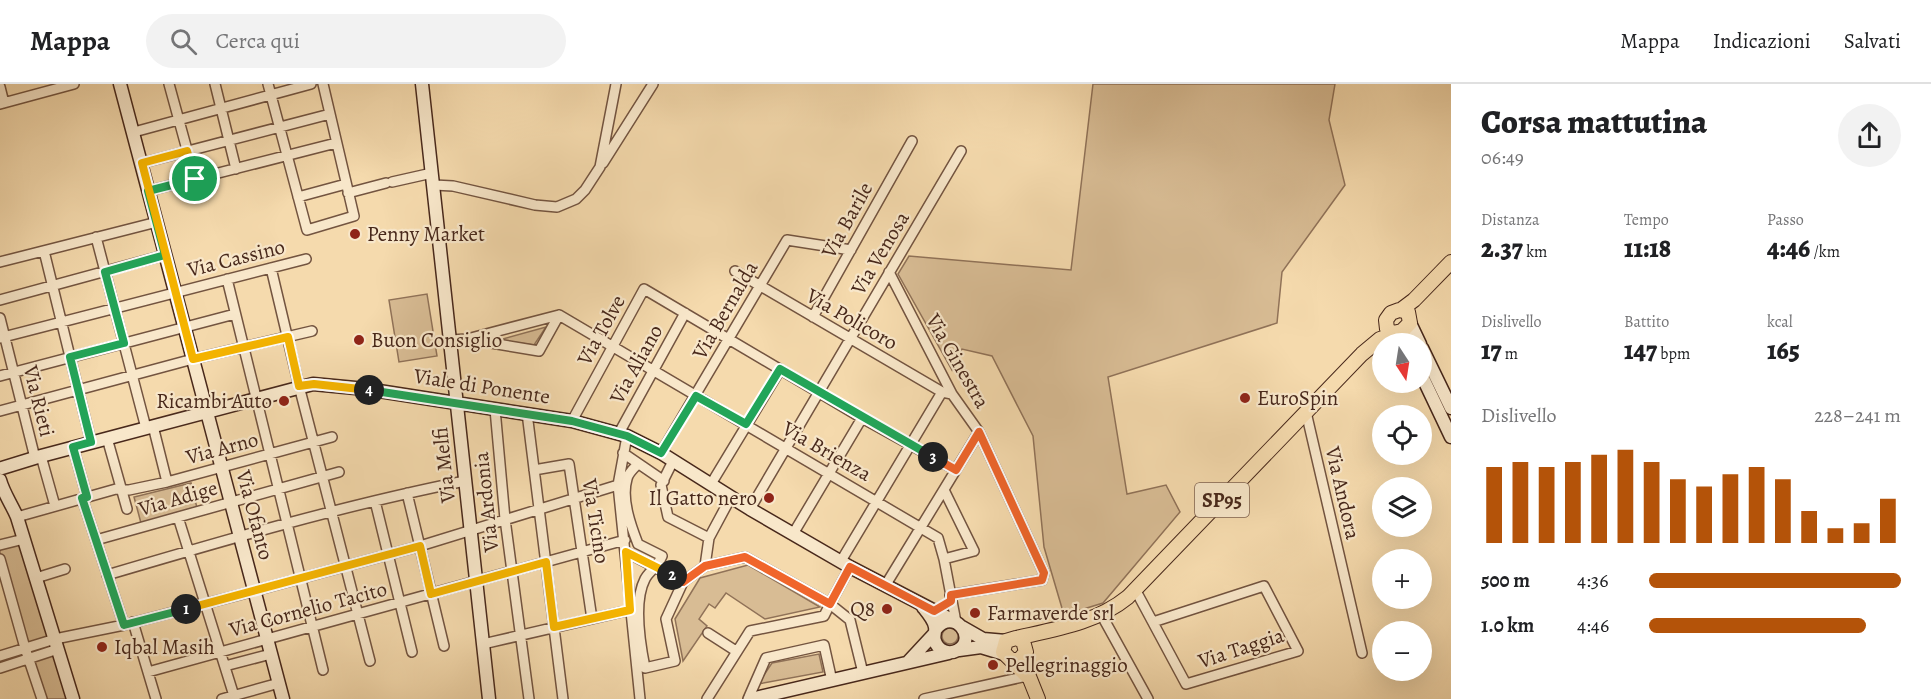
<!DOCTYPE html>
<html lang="it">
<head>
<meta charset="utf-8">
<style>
  body { margin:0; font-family:Alegreya,serif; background:#f2f2f2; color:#202124; height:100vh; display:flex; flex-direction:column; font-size:22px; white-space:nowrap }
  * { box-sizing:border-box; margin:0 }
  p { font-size:20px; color:#757577 }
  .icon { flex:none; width:33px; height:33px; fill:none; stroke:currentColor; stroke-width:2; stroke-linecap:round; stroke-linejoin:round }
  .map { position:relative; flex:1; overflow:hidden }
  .panel { display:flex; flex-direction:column; background:#fff; width:480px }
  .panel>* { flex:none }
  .needle { width:39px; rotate:168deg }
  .fabs { position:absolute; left:1372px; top:249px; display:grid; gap:12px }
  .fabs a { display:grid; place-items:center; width:60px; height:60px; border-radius:50%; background:#fff; box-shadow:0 6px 24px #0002; font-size:30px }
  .pin { position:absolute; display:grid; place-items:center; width:51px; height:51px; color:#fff; margin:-26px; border:3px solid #fff; border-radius:50%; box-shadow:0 2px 6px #0007 }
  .km { position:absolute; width:30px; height:30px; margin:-15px; border-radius:50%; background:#222; color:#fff; font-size:16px; line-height:30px; text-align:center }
  .round { display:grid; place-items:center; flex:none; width:63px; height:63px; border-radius:32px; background:#f2f2f2 }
  .headline { display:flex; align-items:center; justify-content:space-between; height:102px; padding:0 30px }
  h1 { font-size:33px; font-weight:800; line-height:45px }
  .figures { display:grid; grid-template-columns:repeat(3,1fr); gap:9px; height:102px; padding:6px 30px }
  .figures div { display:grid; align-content:center }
  .figures b { font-size:26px; font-weight:800 }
  .figures small { font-size:16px; font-weight:400 }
  .figures p { font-size:16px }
  .chart { height:168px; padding:12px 30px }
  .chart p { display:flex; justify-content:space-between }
  .chart svg { width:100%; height:108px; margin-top:6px; stroke:#b45309; stroke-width:6 }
  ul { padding:0 30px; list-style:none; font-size:20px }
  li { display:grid; grid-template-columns:96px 72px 1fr; align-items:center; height:45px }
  li i { height:15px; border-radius:8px; background:#b45309 }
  header { display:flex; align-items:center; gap:36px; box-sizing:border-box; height:84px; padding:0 30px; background:#fff; border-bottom:2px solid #e0e0e0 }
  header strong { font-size:28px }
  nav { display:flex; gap:33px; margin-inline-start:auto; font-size:21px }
  .search { width:420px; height:54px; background:#f2f2f2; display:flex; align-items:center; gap:15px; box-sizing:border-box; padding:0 21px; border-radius:33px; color:#757577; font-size:22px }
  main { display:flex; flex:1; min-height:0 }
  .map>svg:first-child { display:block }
  .green { fill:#d8bc94; stroke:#907258; stroke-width:1.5 }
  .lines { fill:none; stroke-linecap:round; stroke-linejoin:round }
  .street-casing { stroke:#735440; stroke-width:12 }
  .secondary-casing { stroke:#48281b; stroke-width:15 }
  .primary-casing { stroke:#48281b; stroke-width:16 }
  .street { stroke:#f8e7ca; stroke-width:9 }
  .secondary { stroke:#f8e7ca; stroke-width:12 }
  .primary { stroke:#f5daad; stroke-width:14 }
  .split-1-casing { stroke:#fff; stroke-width:12 }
  .split-2-casing { stroke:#fff; stroke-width:12 }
  .split-3-casing { stroke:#fff; stroke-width:12 }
  .split-4-casing { stroke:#fff; stroke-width:12 }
  .split-5-casing { stroke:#fff; stroke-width:12 }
  .split-1 { stroke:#22a559; stroke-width:8 }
  .split-2 { stroke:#f5b400; stroke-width:8 }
  .split-3 { stroke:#f0652b; stroke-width:8 }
  .split-4 { stroke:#22a559; stroke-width:8 }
  .split-5 { stroke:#f5b400; stroke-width:8 }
  .poi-dot { fill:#8f2418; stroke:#f8e7ca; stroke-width:2 }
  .labels { text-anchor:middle; stroke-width:4.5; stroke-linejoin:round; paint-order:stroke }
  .shield { fill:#f8e7ca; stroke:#7d6150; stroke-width:1.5 }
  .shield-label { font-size:20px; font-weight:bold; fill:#48281b }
  .street-label { font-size:21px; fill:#48281b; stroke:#f8e7ca }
  .poi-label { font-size:21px; fill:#48281b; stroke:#f8e7ca; text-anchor:start }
</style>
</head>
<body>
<header>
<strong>Mappa</strong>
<div class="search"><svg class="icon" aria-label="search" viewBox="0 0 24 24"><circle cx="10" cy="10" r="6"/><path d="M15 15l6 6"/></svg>Cerca qui</div>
<nav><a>Mappa</a><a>Indicazioni</a><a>Salvati</a></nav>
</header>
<main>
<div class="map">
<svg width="1451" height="615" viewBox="0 0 1451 615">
  <rect width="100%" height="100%" fill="#f5daad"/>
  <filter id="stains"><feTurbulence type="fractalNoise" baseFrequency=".00333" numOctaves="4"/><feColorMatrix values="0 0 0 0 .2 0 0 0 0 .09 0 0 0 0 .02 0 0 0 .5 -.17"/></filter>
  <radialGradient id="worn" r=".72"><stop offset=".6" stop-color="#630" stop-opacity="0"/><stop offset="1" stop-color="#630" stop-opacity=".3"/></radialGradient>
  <path class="green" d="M1093 0H1335L1329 36 1345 101 1282 188 1277 239 1108 293 1127 410 1166 401 1180 428 1103 519 1064 531 1044 463 1033 352 992 272 962 265 952 286 898 190 909 172 1071 186Z
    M427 210 437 272 399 278 389 216Z
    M546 243 534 261 499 256Z
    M191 399 197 424 141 439 134 413Z
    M24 455 68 615H42L30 574 0 584V572L25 564 0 475V461Z
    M748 481 820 523 765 535 726 509 715 524 709 520 699 535 707 542 683 577 675 535 700 494Z
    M942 552a8 8 0 1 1 16 0a8 8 0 1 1-16 0Z
    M819 570 823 588 758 600 772 579Z"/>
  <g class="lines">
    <g class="street-casing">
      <path id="street" d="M169 0 195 95
        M215 0 236 85
        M268 0 307 146 354 132 323 0
        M0 3 4 19
        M0 20 74 0
        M134 48 311 0
        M142 79 330 30
        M603 79 653 0
        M392 98 432 89
        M434 101 453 102 535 121 557 123 576 115 585 106 600 83 616 0
        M148 107 336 59
        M348 109 386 99
        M298 113 346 100
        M96 153 146 344
        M44 167 91 358
        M0 178 157 138
        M271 184 299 302 370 577
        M735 187 942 308 952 310
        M889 188 952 310 979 348 1044 489 1042 496 950 511
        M227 195 323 586
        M0 216 165 171
        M559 231 938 454 944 475 956 538
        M813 233 912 57
        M0 234 35 374
        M0 254 306 175
        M467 255 539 267 559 231
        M451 256 467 255 559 231
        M0 292 235 230
        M495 325 505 435 529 615
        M0 327 193 275 312 247
        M1306 328 1362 569
        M527 329 563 615
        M572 337 644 205 862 334 956 386
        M153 342 167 398
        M619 349 685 229
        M627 352 618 401 640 615
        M107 354 127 425
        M73 363 87 413
        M623 369 664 397
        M661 369 787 156 851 166
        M41 372 55 422
        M673 377 661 401 668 433 709 454
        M638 380C634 384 628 389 627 395 621 415 631 442 638 460L662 472C657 484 649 487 645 495 633 518 640 559 645 584L675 577 666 535 683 498 705 482 709 454 731 413
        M534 386 569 380 592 535
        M711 400 780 286
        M944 406 974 467 944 475
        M407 409 444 562
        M82 414 124 541
        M375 417 412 568
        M750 425 961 67
        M17 433 116 405 129 406 167 398 332 353
        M178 433 235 615
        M793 450 862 334
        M96 456 339 388
        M0 461 24 455
        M626 468 683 498
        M0 475 25 564 42 615
        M841 477 942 308
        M705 482 745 473 830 520 850 483
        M107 491C225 456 345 421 465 397
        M36 494 65 485
        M885 502 979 348
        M1136 507 1186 600 1298 567 1264 502 1153 538
        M1101 530 1148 615
        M133 538 156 615
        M708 549 736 567
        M483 560 630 526
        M0 572 55 555 124 541 254 507 420 462 618 401
        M225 582 271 570
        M0 584 58 565
        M148 588 625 456
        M222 615 279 599
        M707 615 750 547 824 532 830 520 850 536 863 589
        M748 615 766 574 824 561 832 597
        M924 615 1027 592"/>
    </g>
    <g class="secondary-casing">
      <path id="secondary" d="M120 0 283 615
        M422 0 489 615
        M1410 239 1420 260
        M1398 249 1406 260
        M1422 264 1451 324
        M1422 292 1451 353
        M2 384 41 372 313 300 366 305 572 337 627 352 661 369 750 425 850 483 954 537
        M0 396C3 408 12 421 17 433L73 615
        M923 523C927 528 934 536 935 543 936 548 933 552 935 557 938 567 949 571 958 566 978 554 954 523 936 545
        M962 543 983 555 1006 557
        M959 566 981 563 1004 570
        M908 578 934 550
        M751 615 949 569"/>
    </g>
    <g class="primary-casing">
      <path id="primary" d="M1402 225 1414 216 1451 178
        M1399 226 1408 228 1410 239 1402 247 1393 249 1387 245 1386 236 1391 229Z
        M1016 554C1056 545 1096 539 1128 513L1362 270 1380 255 1395 250
        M1011 576H1019L1026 568 1023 557 1016 554 1006 557 1003 568 1027 592
        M1026 585 1038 615"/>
    </g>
    <use href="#street" class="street"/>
    <use href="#secondary" class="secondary"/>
    <use href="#primary" class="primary"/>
  </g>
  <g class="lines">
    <g class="split-1-casing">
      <path id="split-1" d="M186 525 124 541 82 414 87 413 73 363 91 358 70 273 124 259 105 188 165 171 148 107 195 95"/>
    </g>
    <g class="split-2-casing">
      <path id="split-2" d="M186 525 420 462 431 510 546 478 554 543 630 526 626 468 672 491"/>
    </g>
    <g class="split-3-casing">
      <path id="split-3" d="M672 491 683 498 705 482 745 473 830 520 850 483 934 527 951 517V511L1042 496 1044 489 979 348 956 386 933 373"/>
    </g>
    <g class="split-4-casing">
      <path id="split-4" d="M369 306 572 337 627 352 661 369 696 312 746 340 780 285 933 373"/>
    </g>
    <g class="split-5-casing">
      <path id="split-5" d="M195 95 187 67 142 79 193 275 288 253 299 302 314 300 369 306"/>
    </g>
    <use href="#split-1" class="split-1"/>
    <use href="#split-2" class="split-2"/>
    <use href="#split-3" class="split-3"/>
    <use href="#split-4" class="split-4"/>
    <use href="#split-5" class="split-5"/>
  </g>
  <g class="poi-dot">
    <circle cx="355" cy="150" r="6"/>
    <circle cx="359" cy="256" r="6"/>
    <circle cx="1245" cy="314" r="6"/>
    <circle cx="284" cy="317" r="6"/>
    <circle cx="769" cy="414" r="6"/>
    <circle cx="887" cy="525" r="6"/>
    <circle cx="975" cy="529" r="6"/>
    <circle cx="102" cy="563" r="6"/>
    <circle cx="993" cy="581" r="6"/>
  </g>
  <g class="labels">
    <rect class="shield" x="1195" y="399" width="54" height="34" rx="4.5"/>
    <g class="shield-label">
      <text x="1222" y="423">SP95</text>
    </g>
    <g class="street-label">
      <text transform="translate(847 136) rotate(-61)" y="7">Via Barile</text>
      <text transform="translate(880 169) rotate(-59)" y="7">Via Venosa</text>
      <text transform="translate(236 174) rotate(-14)" y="7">Via Cassino</text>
      <text transform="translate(725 226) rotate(-60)" y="7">Via Bernalda</text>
      <text transform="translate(852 235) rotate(30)" y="7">Via Policoro</text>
      <text transform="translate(601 246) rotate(-61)" y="7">Via Tolve</text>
      <text transform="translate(958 277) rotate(60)" y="7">Via Ginestra</text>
      <text transform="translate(636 280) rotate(-61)" y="7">Via Aliano</text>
      <text transform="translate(482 302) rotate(9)" y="7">Viale di Ponente</text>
      <text transform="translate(39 317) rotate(76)" y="7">Via Rieti</text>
      <text transform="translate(222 364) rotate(-15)" y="7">Via Arno</text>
      <text transform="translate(827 367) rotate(30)" y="7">Via Brienza</text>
      <text transform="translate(444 381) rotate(-96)" y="7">Via Melfi</text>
      <text transform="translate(1343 409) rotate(77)" y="7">Via Andora</text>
      <text transform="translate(178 414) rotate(-16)" y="7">Via Adige</text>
      <text transform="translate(486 418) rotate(-96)" y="7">Via Ardonia</text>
      <text transform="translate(255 431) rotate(75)" y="7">Via Ofanto</text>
      <text transform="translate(596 437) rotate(81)" y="7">Via Ticino</text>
      <text transform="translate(308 525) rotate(-15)" y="7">Via Cornelio Tacito</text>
      <text transform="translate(1241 564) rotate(-18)" y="7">Via Taggia</text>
    </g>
    <g class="poi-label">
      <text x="367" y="157">Penny Market</text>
      <text x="371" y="263">Buon Consiglio</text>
      <text x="1257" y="321">EuroSpin</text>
      <text x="272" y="324" text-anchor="end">Ricambi Auto</text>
      <text x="757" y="421" text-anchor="end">Il Gatto nero</text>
      <text x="875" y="532" text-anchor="end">Q8</text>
      <text x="987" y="536">Farmaverde srl</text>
      <text x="114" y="570">Iqbal Masih</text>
      <text x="1005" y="588">Pellegrinaggio</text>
    </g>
  </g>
  <rect width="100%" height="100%" filter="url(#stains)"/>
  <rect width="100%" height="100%" fill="url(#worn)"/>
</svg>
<div class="fabs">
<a><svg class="needle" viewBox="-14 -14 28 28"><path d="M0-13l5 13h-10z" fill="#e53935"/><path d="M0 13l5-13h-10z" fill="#757577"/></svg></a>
<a><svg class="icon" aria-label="locate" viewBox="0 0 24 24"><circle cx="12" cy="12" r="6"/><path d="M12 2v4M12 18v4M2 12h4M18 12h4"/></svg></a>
<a><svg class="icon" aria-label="layers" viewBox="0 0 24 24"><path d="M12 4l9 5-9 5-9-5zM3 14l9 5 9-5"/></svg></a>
<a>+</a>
<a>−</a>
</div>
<div class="pin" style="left:195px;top:95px;background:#1e9e55"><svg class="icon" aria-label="arrive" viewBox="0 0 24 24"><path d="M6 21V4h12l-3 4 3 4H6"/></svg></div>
<b class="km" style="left:186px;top:525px">1</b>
<b class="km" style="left:672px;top:491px">2</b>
<b class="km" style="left:933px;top:373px">3</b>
<b class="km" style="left:369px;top:306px">4</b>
</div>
<section class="panel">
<div class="headline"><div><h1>Corsa mattutina</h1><p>06:49</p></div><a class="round"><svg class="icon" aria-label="share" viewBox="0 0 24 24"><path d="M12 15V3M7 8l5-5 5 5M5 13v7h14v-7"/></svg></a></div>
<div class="figures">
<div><p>Distanza</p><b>2.37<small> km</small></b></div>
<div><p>Tempo</p><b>11:18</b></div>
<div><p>Passo</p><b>4:46<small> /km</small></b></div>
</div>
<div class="figures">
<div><p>Dislivello</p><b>17<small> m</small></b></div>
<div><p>Battito</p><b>147<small> bpm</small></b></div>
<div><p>kcal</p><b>165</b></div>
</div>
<div class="chart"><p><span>Dislivello</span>228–241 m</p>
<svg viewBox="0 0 160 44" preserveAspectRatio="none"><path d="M5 44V13M15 44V11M25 44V13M35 44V11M45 44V8M55 44V6M65 44V11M75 44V18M85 44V21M95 44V16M105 44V13M115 44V18M125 44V31M135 44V38M145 44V36M155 44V26"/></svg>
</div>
<ul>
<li><b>500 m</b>4:36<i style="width:100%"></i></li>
<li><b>1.0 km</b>4:46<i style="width:86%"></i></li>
</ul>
</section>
</main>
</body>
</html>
